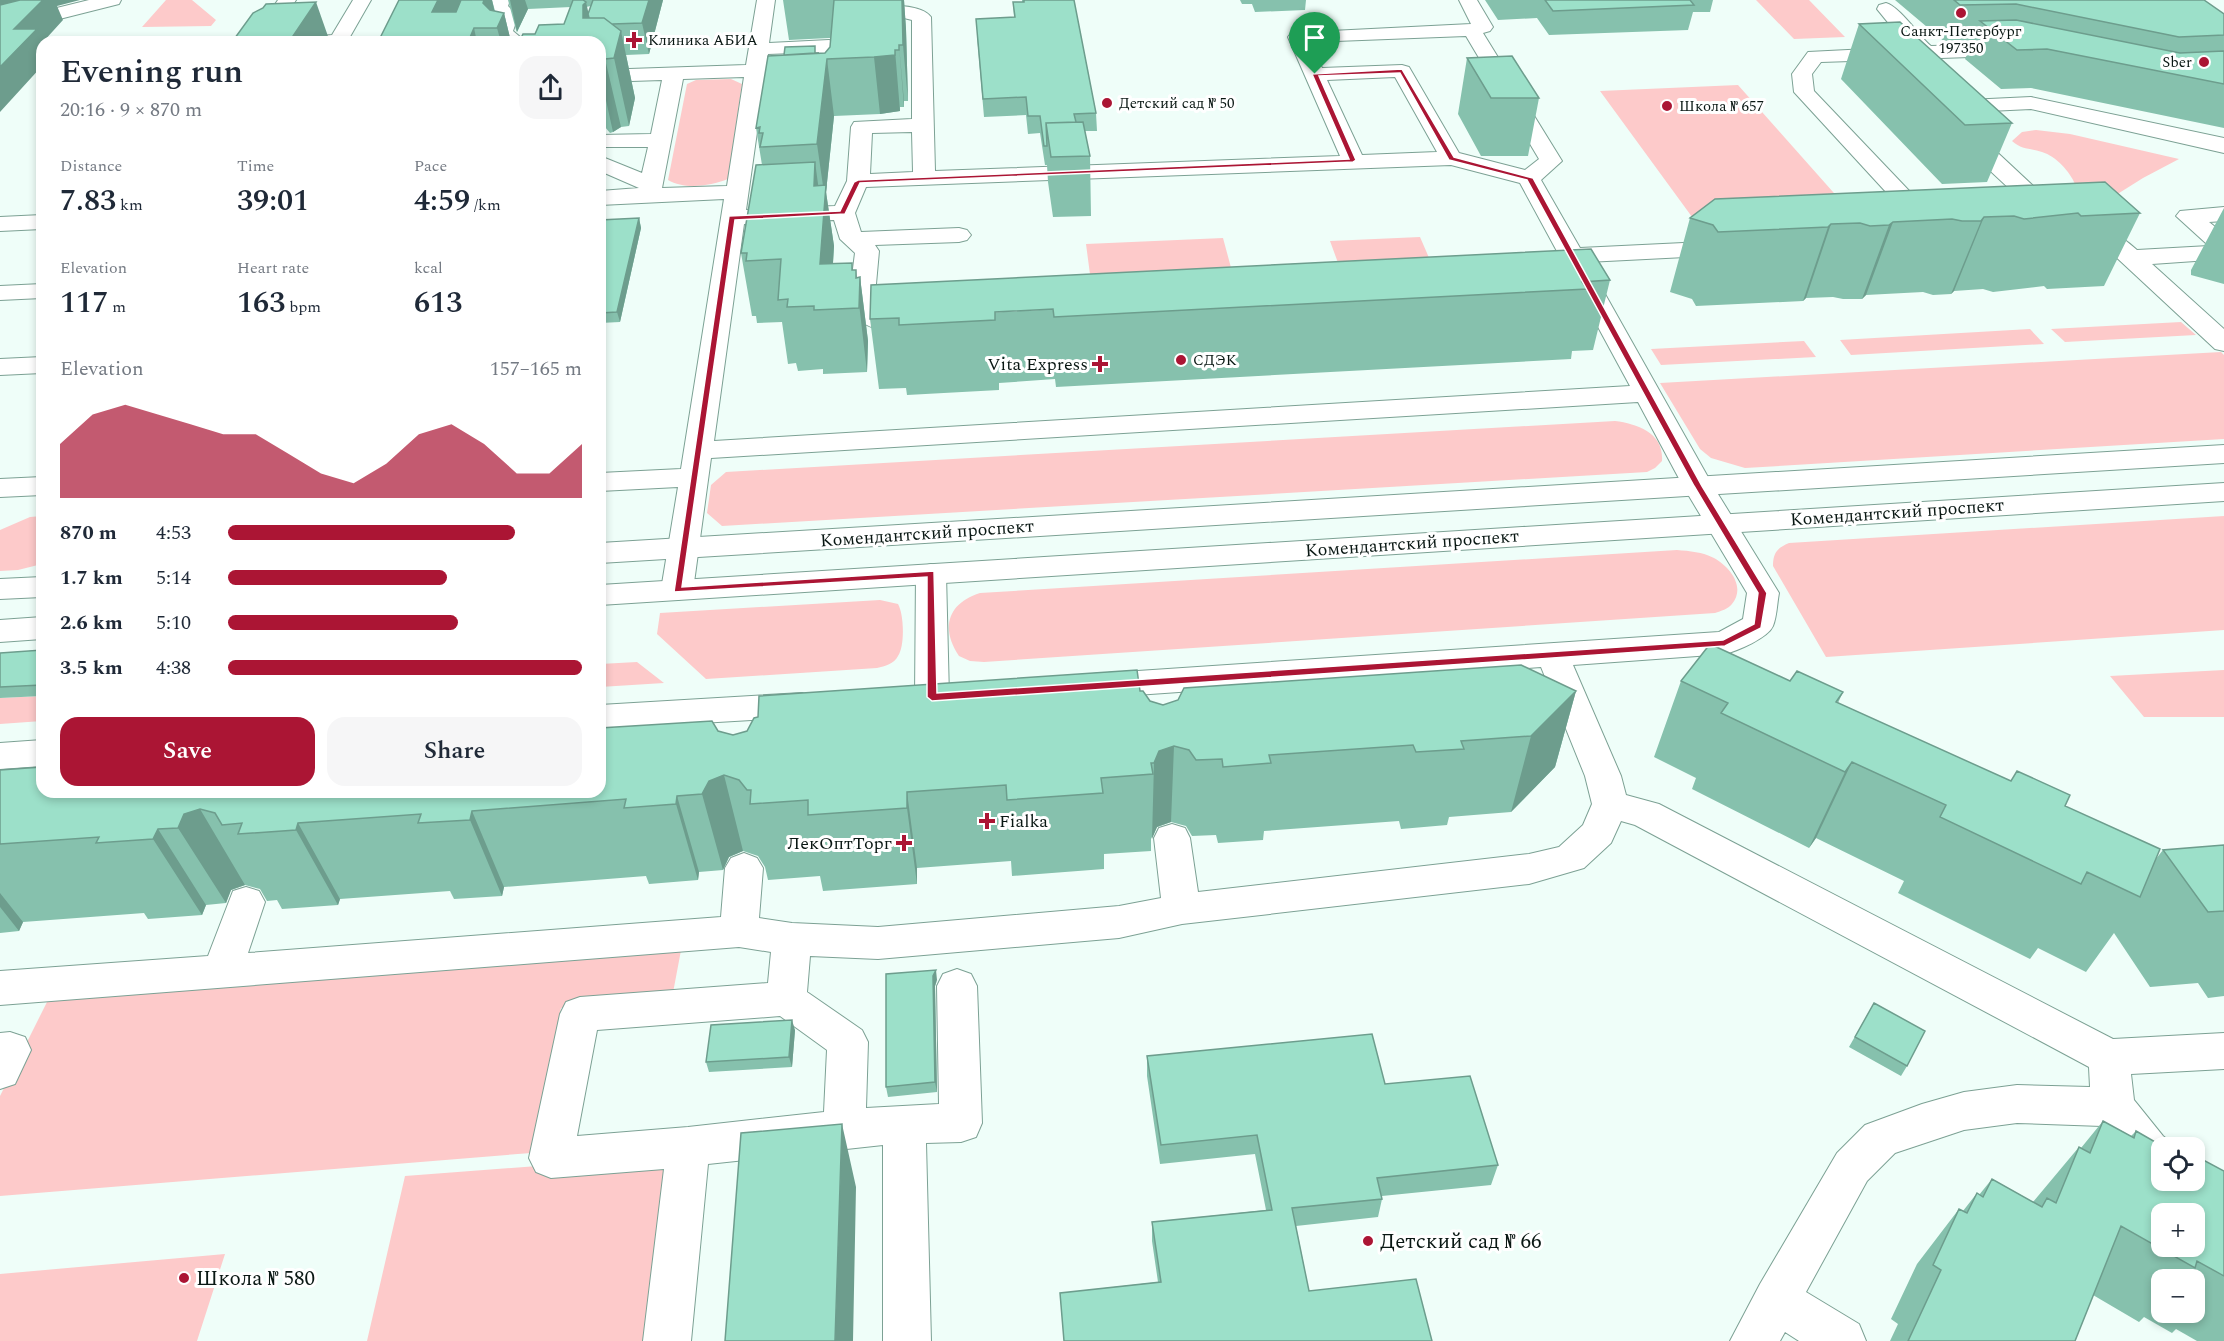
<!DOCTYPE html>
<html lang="en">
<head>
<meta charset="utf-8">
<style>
  body { margin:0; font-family:Spectral,serif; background:#f6f6f7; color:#1f2937; height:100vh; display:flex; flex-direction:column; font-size:22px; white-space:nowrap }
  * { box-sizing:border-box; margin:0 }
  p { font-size:20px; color:#747a83 }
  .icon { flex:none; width:33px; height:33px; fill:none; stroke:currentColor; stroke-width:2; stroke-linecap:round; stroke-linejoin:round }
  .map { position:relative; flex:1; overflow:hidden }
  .panel { position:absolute; left:36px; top:36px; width:570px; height:762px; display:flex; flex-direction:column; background:#fff; border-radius:18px; box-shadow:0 3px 9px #0003 }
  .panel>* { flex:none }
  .tools { position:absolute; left:2151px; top:1137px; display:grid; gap:12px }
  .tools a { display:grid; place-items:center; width:54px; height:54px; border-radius:12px; background:#fff; box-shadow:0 3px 9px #0003; font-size:30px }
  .pin { position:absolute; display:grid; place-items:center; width:51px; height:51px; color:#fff; margin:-62px -26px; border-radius:50% 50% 50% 0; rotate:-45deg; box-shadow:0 0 6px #0007 }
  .pin .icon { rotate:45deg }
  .round { display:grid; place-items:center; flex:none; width:63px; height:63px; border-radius:18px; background:#f6f6f7 }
  .head { display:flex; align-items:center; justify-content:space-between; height:102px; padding:0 24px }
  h1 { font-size:33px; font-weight:600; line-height:45px }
  .metrics { display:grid; grid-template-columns:repeat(3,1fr); gap:9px; height:102px; padding:6px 24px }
  .metrics div { display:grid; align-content:center }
  .metrics b { font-size:30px; font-weight:600 }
  .metrics small { font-size:16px; font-weight:400 }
  .metrics p { font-size:16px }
  .chart { height:168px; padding:12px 24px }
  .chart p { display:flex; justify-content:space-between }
  .chart svg { width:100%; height:108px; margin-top:6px; fill:#ab1534; opacity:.7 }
  .button { display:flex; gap:12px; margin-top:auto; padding:12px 24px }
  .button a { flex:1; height:69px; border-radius:18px; background:#ab1534; color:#fff; font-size:24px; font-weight:600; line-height:69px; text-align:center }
  .button a+a { background:#f6f6f7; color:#1f2937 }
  ul { padding:0 24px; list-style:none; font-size:20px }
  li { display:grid; grid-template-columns:96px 72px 1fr; align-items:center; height:45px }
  li i { height:15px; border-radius:8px; background:#ab1534 }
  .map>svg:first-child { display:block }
  .green { fill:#fdcaca }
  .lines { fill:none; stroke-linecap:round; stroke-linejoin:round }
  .minor-casing { stroke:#7ca194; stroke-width:2 }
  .major-casing { stroke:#7ca194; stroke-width:2 }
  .minor { fill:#fff; fill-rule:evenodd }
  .major { fill:#fff; fill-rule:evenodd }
  .wall { fill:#86c1ad; fill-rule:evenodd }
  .shaded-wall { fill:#6d9d8d }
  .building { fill:#9ce0c9; stroke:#6d9d8d; stroke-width:1.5; fill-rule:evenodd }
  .route { fill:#ab1534; stroke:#fff; stroke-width:1.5; fill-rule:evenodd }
  .poi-dot { fill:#ab1534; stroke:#fff; stroke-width:2 }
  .labels { text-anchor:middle; stroke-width:6; stroke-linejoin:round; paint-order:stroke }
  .far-poi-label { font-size:15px; fill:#091713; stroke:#fff; text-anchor:start }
  .poi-label { font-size:18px; fill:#091713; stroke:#fff; text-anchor:end }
  .street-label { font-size:18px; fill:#091713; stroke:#fff }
  .near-poi-label { font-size:21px; fill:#091713; stroke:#fff; text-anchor:start }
</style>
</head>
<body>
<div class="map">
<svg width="2224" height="1341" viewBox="0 0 2224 1341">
  <rect width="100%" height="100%" fill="#effef9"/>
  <path class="green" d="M166 0H192L216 20 211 26 142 27Z
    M1756 0H1809L1845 37 1794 39Z
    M731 79 742 84 728 179C710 186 685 190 668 180L687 84 696 80Z
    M1738 85 1849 210 1695 221 1600 91Z
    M2036 130 2070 134 2179 159 2143 178 2108 200 2075 184C2070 172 2056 156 2042 152 2030 148 2022 150 2012 141L2022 132Z
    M1420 237 1433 267 1341 271 1330 241Z
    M1223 238 1233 275 1091 282 1086 244Z
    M2181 322 2196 335 2065 342 2051 329Z
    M2030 329 2044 344 1851 355 1840 340Z
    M1804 341 1816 357 1661 365 1651 349Z
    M2221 352 2224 355V439L1745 468 1711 458 1700 449 1660 383Z
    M1615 421C1638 424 1664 433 1662 461L1655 468 1647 472 722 526 707 513 711 485 726 472Z
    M42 516V564L18 570 0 571V530L30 517Z
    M2224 516V630L1826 657 1773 566C1773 553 1777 548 1789 543Z
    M1677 550C1690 551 1702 552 1714 558 1730 567 1746 587 1732 604 1728 609 1721 611 1715 613L984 662 970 661 959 656C940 628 948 603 980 593Z
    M880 600 898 604C904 614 905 646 898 656 894 664 885 666 877 668L706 679 657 634 660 613Z
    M637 662 664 683 600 687V664Z
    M2224 670V717H2144L2110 676Z
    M42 696V721L0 724V698Z
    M682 945 672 998 561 1008 531 1153 0 1196V1096L49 998Z
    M682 1155 661 1341H367L405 1176Z
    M225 1254 197 1341H0V1274Z"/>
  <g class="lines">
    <g class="minor-casing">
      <path id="minor" d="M89 0H121L119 4 0 34V22Z
        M278 0H296L269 42H249Z
        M353 0H371L347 42H296L299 38 332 35Z
        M492 0H510L508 6 518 16 513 31 526 42C513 42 501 45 493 33L499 17 489 7Z
        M757 0H775L769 43 829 40 836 42 839 46 836 93 833 97 826 99 819 97 816 93 819 52 768 54 746 210 835 206 847 181 851 127 854 122 912 119V20L900 17H850L848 13V0H866V7C883 6 919 2 931 17L935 171 1340 156 1288 37 1291 33 1471 24 1459 0H1477L1493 27 1490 31 1483 33 1562 161 1541 180 1580 248 1725 241 1733 243 1737 248 1733 253 1725 255 1587 262 1713 486 1779 593C1777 603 1777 616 1773 626 1768 638 1737 651 1725 654L1573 665 1621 776 1626 795 1659 804 2113 1039 2224 1033V1069L2131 1074 2134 1100 2163 1136 2178 1148H2162V1180C2134 1169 2120 1148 2102 1126L2017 1123 1964 1130 1895 1153 1867 1181 1806 1292 1859 1324 1866 1341H1799L1785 1332 1780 1341H1730L1760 1284 1837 1153 1865 1125 1922 1104 1964 1092 2017 1085 2090 1087 2089 1067 1635 825 1621 821 1611 843 1584 868 1529 884 1182 924 1119 938 878 959 810 956 807 992 862 1030 868 1042 866 1108 939 1104 937 986 943 974 957 969 971 974 977 986 982 1123 976 1137 961 1142 926 1143 931 1341H883V1145L708 1164 691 1341H643L664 1169 551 1178 536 1172 529 1158 560 1014 566 1002 580 997 768 983 771 952 739 947 0 1005V971L208 956 233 891 246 887 259 891 265 902 248 953 721 917 725 868 731 858 744 853 757 858 763 868 759 918 792 923 878 927 1119 906 1161 898 1154 838 1159 828 1172 824 1185 828 1190 838 1198 892 1529 854 1559 847 1583 825 1592 804 1585 776 1541 667 1093 698 1081 694 1076 686 1081 678 1093 674 1719 632 1743 619 1747 593 1683 486 1638 402 711 458 693 590 688 597 677 600 666 597 661 590 678 487 600 491V473L681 469 724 199 600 205V191L639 188 600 171V156L642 173 648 147H600V135L651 134 662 80 600 82V70L746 65ZM1466 36 1539 159 1525 170 1459 153 1409 67 1402 65 1322 68 1310 42ZM744 77 727 186 662 188 683 79ZM1395 77 1437 152 1362 155 1327 80ZM912 132 913 172 870 174 872 133ZM1451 165 1520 183 1630 386 714 441 744 224 834 220 840 239 855 253 848 308C866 333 893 335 920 328L924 323 920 318 911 315 889 317 874 306 879 251 875 245 959 242 967 240 971 235 967 230 959 228 861 232 855 213 866 187ZM780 1016 827 1050 824 1112 688 1127 577 1136 597 1030Z
        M1886 3C1900 7 1919 36 1931 46L2001 44 2019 49 2022 53 2019 57 2012 59 2000 56 1821 62 1812 74 1814 91 1936 219 1940 224 1936 229 1928 231 1920 229 1794 92 1792 74 1808 52 1908 47 1877 9 1879 5Z
        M2031 97 2224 138V153L2031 109 1947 113 1940 111 1937 107 1940 103 1947 101Z
        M1962 126 1970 127 2060 211 2064 216 2060 221 2052 223 2044 221 1954 137 1951 132 1954 127Z
        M2224 207V221L2209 222 2224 234V259L2152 264 2224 329V351L2215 349 2102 244 2074 237 2070 232 2074 227C2099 221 2119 234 2137 250L2209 246 2176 216 2180 211Z
        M42 215V229L0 231V217Z
        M42 284V298L0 300V286Z
        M42 357V373L0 375V359Z
        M42 477V495L0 497V479Z
        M931 564 942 567 946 574 949 697 944 705 932 709 920 705 915 697 916 574 920 567Z
        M802 693 814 697 819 705 814 713 802 717 600 729V705Z
        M42 740V766L0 769V743Z
        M10 1032 25 1037 31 1050 15 1084 0 1089V1033Z"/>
    </g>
    <g class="major-casing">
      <path id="major" d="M2224 445V463L600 563V543Z
        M2224 483V501L600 605V585Z
        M42 577V597L0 599V579Z
        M42 617V639L0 642V620Z"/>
    </g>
    <use href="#minor" class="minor"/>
    <use href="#major" class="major"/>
  </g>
  <path class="wall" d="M399 0H492L495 11 504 13 511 42H378Z
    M508 0H663L649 54 626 55 635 98 629 126 621 127 613 132 610 133 605 127 600 128V42L535 34 564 24 571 7 528 9 517 32 516 30ZM591 6 588 14 586 7Z
    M783 0H904L906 29 908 101H904V107H900V111L880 114 834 116 826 192 834 246 833 264 853 270 857 278 860 277 868 341 867 372 823 374V369L798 371 796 363 788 364 782 322 757 323 756 316H752L741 253 762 165 756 128 784 55 825 53 830 47 831 38H829L789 40Z
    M1022 0H1074L1096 113 1097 131H1085L1090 156 1091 216 1053 217 1048 182 1047 165H1045L1040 133 1028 134 1026 115 984 117 977 36 1014 17 1013 2H1022Z
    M1240 0H1306L1305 10 1255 12 1252 4H1242Z
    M1485 0H1713L1710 12H1693L1688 30 1549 35 1537 18 1498 20Z
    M1895 0H2204L2224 14V128L2031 88 2001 89 1965 59 1972 43H1946Z
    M1859 24 2012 123 1987 182 1942 184 1841 79Z
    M1467 58 1539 98 1528 156H1481L1458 114Z
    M1715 199 2140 213 2104 286 2047 289 2044 286 1993 292 1983 289 1954 291 1951 294 1933 295 1923 292 1866 295 1862 299H1843L1833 297 1806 298 1803 301 1696 306 1692 299 1670 292 1690 218Z
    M2224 208V284L2191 275V270Z
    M639 218 641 228 620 322 600 323V220Z
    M1610 280 1593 350 1572 351 1571 359 1056 387 1055 379 999 383V390L907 395 906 388 879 389 870 319Z
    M42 650V696L0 698V653Z
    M1681 681H1790L1843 692 1838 703 2065 806 2155 860 2163 850 2224 845V996L2208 998 2198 983 2150 987 2114 933 2086 972 2038 948 2030 959 1898 893 1904 881 1816 838 1809 848 1692 789 1696 778 1654 757Z
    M1140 691 1150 701 1163 705 1576 691 1555 767 1511 812 1449 817 1447 825 1401 829 1399 821 1264 831 1263 840 1218 843 1216 835 1192 836 1186 826 1171 822 1157 827 1151 839V851L1104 854V869L1012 876 1011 861 917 868V884L823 891 820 876 768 880 765 867 758 856 743 851 729 857 723 870 699 872 698 880 649 884 646 876 504 887 502 896 454 899 450 891 340 899 338 905 282 909 277 900 267 901 260 889 245 885 231 890 226 903 206 905 202 915 148 919 144 913 23 922 19 931 0 933V770L42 792 718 731 733 735Z
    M937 980 935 986 937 1092 888 1097 886 1087Z
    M1874 1003 1907 1066 1901 1076 1849 1047Z
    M795 1030 792 1067 709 1072 706 1062Z
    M1147 1056 1385 1084 1498 1165 1491 1185 1382 1196V1199L1378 1217 1296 1226 1309 1291 1432 1341H1064L1060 1293 1158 1282 1152 1241V1222L1266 1210 1255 1154 1160 1164 1147 1076Z
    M2103 1121 2131 1136 2136 1131 2161 1145 2165 1140 2224 1171V1341H2197L2176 1329 2172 1333 2144 1317 2139 1322 2093 1295 2075 1341H1890L1898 1324 1891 1319 1917 1264 1959 1209 1963 1211 1977 1193 1979 1195 1992 1179 2033 1202 2079 1147 2081 1148ZM2162 1280H2194V1312H2162Z"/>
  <path class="shaded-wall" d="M0 0H80L57 6 63 20 43 42H42V66L0 112V67L14 29 0 20Z
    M438 0H462L442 42 432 12Z
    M484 0H492L496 18 483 3Z
    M510 0H525L528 9 517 32Z
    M649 0H663L649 54 642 23Z
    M902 0H904L906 29 908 101 903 45Z
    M316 2 330 42H289Z
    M586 2 595 42 583 18V5Z
    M504 13 511 42H501L497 28Z
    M474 28 477 42H468Z
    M621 31 635 98 629 126 614 58Z
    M899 45 904 101V107Z
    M895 50 900 111 880 114 874 57Z
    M605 59 621 127 613 132 600 73V63Z
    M827 59 834 116 826 192 834 246 830 309 820 264 814 186 815 162 823 220 825 200 817 144Z
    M1984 217 1954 291 1951 294 1981 221Z
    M639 218 641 228 620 322 617 312Z
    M1893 222 1866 295 1862 299 1889 225Z
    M1831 224 1806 298 1803 301 1828 227Z
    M856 270 859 297 860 277 868 341 867 372 856 278Z
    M1576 691 1555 767 1511 812 1531 736Z
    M1174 746 1171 822 1157 827 1152 839 1154 763 1159 751Z
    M1852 762 1816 838 1809 848 1845 772Z
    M724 775 743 851 729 857 723 870 702 794 709 781Z
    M907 792 917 868V884L907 808Z
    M677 796 699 872 698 880 676 804Z
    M200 809 245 885 231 890 226 903 178 828 184 814Z
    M472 811 504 887 502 896 470 820Z
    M298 823 340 899 338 905 296 830Z
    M158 829 206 905 202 915 153 839Z
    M0 893 23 922 19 931 0 907Z
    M936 970 937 980 935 986 937 1092 935 1082 933 976Z
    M792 1020 795 1030 792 1067 789 1057Z
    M842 1124 856 1187 853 1341H835Z"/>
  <path class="building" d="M20 0H43L14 29H37L0 67V5Z
    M399 0H438L432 12H456L461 0H484L483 3 490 10 504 13 497 28H474L468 42H378Z
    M573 0H583L586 2 583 5V18H604L621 31 614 58 605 59 600 63V42H519L523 34H535L539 25 564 24Z
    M593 0H649L642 23 612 24 604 18H589L588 14Z
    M834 0H902L903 45H899V50H895V55L874 57 827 59 817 144 760 147 763 133H759L760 127 756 128 768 56 825 53 830 47Z
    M1024 0H1074L1096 113 1074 114 1076 122 1046 123 1047 146H1044L1040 116H1028L1026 97 983 99 976 19 1015 17 1013 2H1024Z
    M1545 0H1690L1694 5 1553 11Z
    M1954 0H2204L2224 14V35L2179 37 2016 4 1960 5Z
    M316 2 289 42H232L253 13 263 8 266 4Z
    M2016 20 2180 53 2224 51V84L2047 49 2017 50 1980 21Z
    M1900 22 2012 123 1965 125 1859 24Z
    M815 46V53L784 55 785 47Z
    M1512 56 1539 98H1491L1467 58Z
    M1083 122 1090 156 1051 157 1046 123Z
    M815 162 814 186 826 185 820 264 852 263V270H856V278L860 277 859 308 814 310V306L787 307 788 299 778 300 781 259 746 261 747 253H741L756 165Z
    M2105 182 2140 213 2081 216 2078 213 2024 219 2014 216 1984 217 1981 221H1962L1952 219 1893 222 1889 225 1870 226 1860 223 1831 224 1828 227 1718 232 1713 225 1690 218 1715 199Z
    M639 218 617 312 600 313V220Z
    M1591 249 1610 280 1582 282 1587 289 1054 317 1053 309 995 312V320L899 325V318L870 319 871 285Z
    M1710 644 1790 681 1797 671 1843 692 1836 702 2011 781 2017 771 2070 795 2065 806 2160 849 2140 897 2087 872 2081 884 1940 817 1946 805 1852 762 1845 772 1721 713 1728 703 1681 681Z
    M42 650V685L0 687V653Z
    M1521 665 1576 691 1531 736 1461 741 1464 749 1416 752 1413 745 1269 755 1271 763 1223 767 1222 759 1196 760 1189 750 1174 746 1159 751 1154 763H1151L1153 774 1101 778 1103 793 1007 800 1006 785 907 792V808L808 815V800L750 804 751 790H747L739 780 724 775 709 781 702 794 677 796 676 804 624 808 626 799 472 811 470 820 418 823 421 814 298 823 296 830 238 834 242 823 222 825 215 813 200 809 184 814 178 828 158 829 153 839 96 843 99 837 0 844V770L42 767V792H600V728L712 721 718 731 733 735 747 731 754 718 758 717 759 696 1137 670 1140 691H1143L1150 701 1163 705 1178 700 1184 688Z
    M2224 845V911L2208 912 2163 850Z
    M936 970 933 976 935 1082 886 1087V974Z
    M1874 1003 1925 1031 1907 1066 1855 1037Z
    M792 1020 789 1057 706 1062 711 1025Z
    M1372 1034 1385 1084 1470 1076 1498 1165 1377 1178 1382 1199 1292 1208 1309 1291 1416 1279 1432 1341H1064L1060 1293 1161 1282 1152 1222 1272 1210 1257 1135 1161 1145 1147 1056Z
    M2103 1121 2134 1138 2136 1131 2162 1146 2165 1140 2180 1148H2162V1180H2194V1155L2224 1171V1276L2197 1261 2195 1268 2121 1226 2075 1341H1908L1941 1270 1933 1265 1959 1209 1967 1213 1977 1193 1983 1197 1992 1179 2042 1207 2047 1198 2056 1203 2079 1147 2090 1153ZM2162 1214H2194V1246H2162Z
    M842 1124 835 1341H725L741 1133Z"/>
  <path class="route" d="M1402 69 1454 157 1533 178 1702 486 1767 593 1761 628 1725 646 932 701 927 697V577L674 592 729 216 840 211 854 182 858 180 1349 159 1312 74ZM1400 73 1449 160 1527 180 1694 486 1758 593 1754 624 1723 640 937 693 934 571 682 587 735 220 845 214 860 183 1353 162 1356 160 1319 76Z"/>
  <g class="poi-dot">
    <circle cx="1961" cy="13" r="6"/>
    <path d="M631 31h6v6h6v6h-6v6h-6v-6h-6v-6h6z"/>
    <circle cx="2204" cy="62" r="6"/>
    <circle cx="1107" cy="103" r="6"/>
    <circle cx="1667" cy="106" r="6"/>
    <circle cx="1181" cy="360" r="6"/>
    <path d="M1097 355h6v6h6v6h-6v6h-6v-6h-6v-6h6z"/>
    <path d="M984 812h6v6h6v6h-6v6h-6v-6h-6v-6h6z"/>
    <path d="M901 834h6v6h6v6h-6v6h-6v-6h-6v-6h6z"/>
    <circle cx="1368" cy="1241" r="6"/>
    <circle cx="184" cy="1278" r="6"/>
  </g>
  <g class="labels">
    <g class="far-poi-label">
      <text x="1961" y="36" text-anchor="middle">Санкт-Петербург<tspan x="1961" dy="17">197350</tspan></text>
      <text x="648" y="45">Клиника АБИА</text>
      <text x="2192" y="67" text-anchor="end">Sber</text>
      <text x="1119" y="108">Детский сад № 50</text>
      <text x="1679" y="111">Школа № 657</text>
      <text x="1193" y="365">СДЭК</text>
    </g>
    <g class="poi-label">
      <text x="1088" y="370">Vita Express</text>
      <text x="999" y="827" text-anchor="start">Fialka</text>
      <text x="892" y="849">ЛекОптТорг</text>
    </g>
    <g class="street-label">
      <text transform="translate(1897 512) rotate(-4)" y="6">Комендантский проспект</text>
      <text transform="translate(927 533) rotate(-4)" y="6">Комендантский проспект</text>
      <text transform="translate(1412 543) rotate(-4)" y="6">Комендантский проспект</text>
    </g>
    <g class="near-poi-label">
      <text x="1380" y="1248">Детский сад № 66</text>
      <text x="196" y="1285">Школа № 580</text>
    </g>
  </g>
</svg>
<div class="tools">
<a><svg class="icon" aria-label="locate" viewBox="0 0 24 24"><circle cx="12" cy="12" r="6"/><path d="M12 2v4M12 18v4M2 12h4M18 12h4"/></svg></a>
<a>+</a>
<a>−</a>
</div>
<div class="pin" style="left:1315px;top:74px;background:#1e9e55"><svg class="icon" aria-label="arrive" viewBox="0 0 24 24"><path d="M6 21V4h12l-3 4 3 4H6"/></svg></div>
<section class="panel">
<div class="head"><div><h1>Evening run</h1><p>20:16 · 9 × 870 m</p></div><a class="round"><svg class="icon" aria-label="share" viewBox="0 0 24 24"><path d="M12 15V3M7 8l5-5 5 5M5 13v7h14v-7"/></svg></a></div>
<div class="metrics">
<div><p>Distance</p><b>7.83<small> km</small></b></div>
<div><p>Time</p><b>39:01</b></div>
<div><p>Pace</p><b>4:59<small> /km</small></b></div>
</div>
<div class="metrics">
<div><p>Elevation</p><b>117<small> m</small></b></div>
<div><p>Heart rate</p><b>163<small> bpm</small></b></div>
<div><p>kcal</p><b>613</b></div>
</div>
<div class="chart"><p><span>Elevation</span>157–165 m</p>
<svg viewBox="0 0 160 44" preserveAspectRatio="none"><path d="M0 44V22L10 10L20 6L30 10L40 14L50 18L60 18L70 26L80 34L90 38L100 30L110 18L120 14L130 22L140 34L150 34L160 22V44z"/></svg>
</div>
<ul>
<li><b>870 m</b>4:53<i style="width:81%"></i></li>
<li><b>1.7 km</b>5:14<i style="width:62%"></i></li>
<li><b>2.6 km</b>5:10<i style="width:65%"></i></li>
<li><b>3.5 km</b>4:38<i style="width:100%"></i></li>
</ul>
<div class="button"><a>Save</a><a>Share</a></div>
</section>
</div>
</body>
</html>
